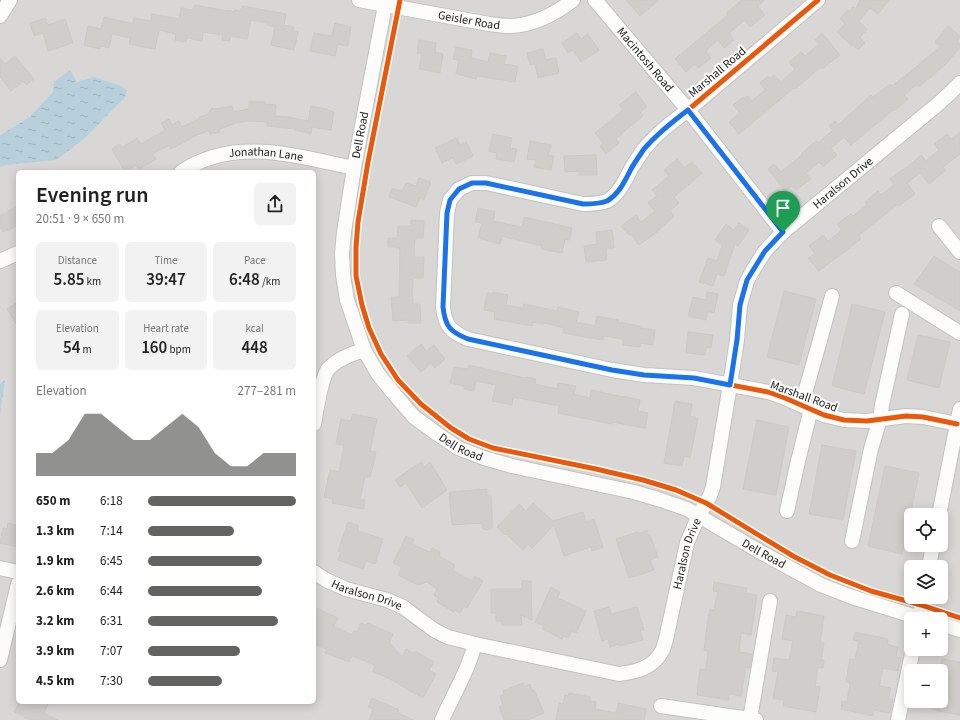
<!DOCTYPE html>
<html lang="en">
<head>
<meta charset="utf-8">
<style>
  body { margin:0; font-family:"Source Sans 3",sans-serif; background:#f2f2f2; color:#222; height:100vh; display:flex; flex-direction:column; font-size:15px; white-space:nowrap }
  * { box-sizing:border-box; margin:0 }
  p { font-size:13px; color:#767676 }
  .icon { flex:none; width:22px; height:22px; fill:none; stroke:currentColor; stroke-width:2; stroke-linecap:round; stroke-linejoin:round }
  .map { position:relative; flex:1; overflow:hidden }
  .side { position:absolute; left:16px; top:170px; width:300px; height:534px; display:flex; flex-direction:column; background:#fff; border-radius:6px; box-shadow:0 2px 10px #0003 }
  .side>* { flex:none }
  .fabs { position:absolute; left:904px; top:508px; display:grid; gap:8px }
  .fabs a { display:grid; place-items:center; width:44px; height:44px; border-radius:6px; background:#fff; box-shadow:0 2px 10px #0003; font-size:20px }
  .pin { position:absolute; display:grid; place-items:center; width:34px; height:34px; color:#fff; margin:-41px -17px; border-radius:50% 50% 50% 0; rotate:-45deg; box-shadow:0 0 4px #0007 }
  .pin .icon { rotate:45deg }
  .round { display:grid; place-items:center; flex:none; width:42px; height:42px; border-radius:6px; background:#f2f2f2 }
  .overview { display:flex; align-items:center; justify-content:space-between; height:68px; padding:0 20px }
  h1 { font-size:22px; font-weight:600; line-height:30px }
  .metrics { display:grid; grid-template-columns:repeat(3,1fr); gap:6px; height:68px; padding:4px 20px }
  .metrics div { display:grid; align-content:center; border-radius:6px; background:#f2f2f2; text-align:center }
  .metrics b { font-size:17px; font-weight:600 }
  .metrics small { font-size:11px; font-weight:400 }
  .metrics p { font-size:11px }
  .chart { height:112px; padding:8px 20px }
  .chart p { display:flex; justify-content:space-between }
  .chart svg { width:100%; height:72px; margin-top:4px; fill:#636361; opacity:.7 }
  ul { padding:0 20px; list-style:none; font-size:13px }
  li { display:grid; grid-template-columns:64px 48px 1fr; align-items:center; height:30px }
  li i { height:10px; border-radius:5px; background:#636361 }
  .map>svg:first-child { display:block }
  .residential { fill:#d8d7d5; fill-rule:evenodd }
  .water { fill:url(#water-ripples) }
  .building { fill:#d0ceca; stroke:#cccac4 }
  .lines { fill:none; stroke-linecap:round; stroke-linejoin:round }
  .minor-casing { stroke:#c2c2bf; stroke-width:16 }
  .minor { stroke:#fcfcfb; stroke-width:14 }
  .cycleway-casing { stroke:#fff; stroke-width:8 }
  .cycleway { stroke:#e8590c; stroke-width:5 }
  .route-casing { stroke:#fff; stroke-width:8 }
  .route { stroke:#1a73e8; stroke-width:5 }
  .labels { text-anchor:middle; stroke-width:4; stroke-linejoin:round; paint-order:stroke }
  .street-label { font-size:12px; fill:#1b1b1b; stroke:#fff }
</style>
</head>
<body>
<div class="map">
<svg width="960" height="720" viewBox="0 0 960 720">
  <defs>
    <pattern id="water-ripples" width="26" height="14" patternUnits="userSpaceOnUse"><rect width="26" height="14" fill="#b7d0dc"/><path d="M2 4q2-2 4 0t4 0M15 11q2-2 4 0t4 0" fill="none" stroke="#9db2bc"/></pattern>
  </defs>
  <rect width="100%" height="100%" fill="#e9e8e3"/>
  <path class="residential" d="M0 0H960V720H0ZM18 172H314V702H18ZM911 515H941V545H911ZM911 567H941V597H911ZM911 619H941V649H911ZM911 671H941V701H911Z"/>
  <path class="water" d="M70 70 77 82 94 77 119 85 127 90 125 97 84 139 56 160 6 165 0 167V135L30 117 53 92 54 82Z
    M5 380 0 415V384Z"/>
  <path class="building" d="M626 0H659L640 16Z
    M742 0H765L758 6 765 15 750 27 745 20 729 33 734 40 724 48 718 40 706 51 711 58 698 68 695 64 686 72 675 59 728 15 726 13Z
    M859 0H889L878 14 870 8 859 21 867 29 860 38 865 43 858 50 853 45 852 46 837 32 845 24 840 18 848 10 849 12 853 7 855 9 860 1Z
    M195 5 228 11V10L234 12V10L240 11 243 6 286 14 284 25 294 27 293 31 298 32 294 50 271 45 275 27 267 25V23L251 20 247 39 231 36 230 41 222 40 223 35 203 32 202 41 187 38 186 42 175 40 176 34 159 30 155 49 129 44 130 38 112 34 109 48 101 46 100 49 84 45 88 26 101 29 104 17 133 24 134 18 151 21 152 14 179 19 181 8 193 10Z
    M45 18 48 25 65 19 73 43 48 51 43 33 34 36 30 23Z
    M335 23 351 27 348 46 338 44 335 56 310 51 314 33 332 36Z
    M948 26 960 36 957 42 960 44V47L947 63 919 87 917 84 904 95 908 99 894 111 893 110 851 145 844 137 831 148 837 155 823 167 819 162 806 173 811 179 796 190 792 186 785 191 768 169 774 164 781 172 802 155 801 154 816 141 818 143 833 130 829 126 835 121 838 125 871 95 873 97 890 84 892 86 903 77H904L941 46 935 42Z
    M577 33 581 39 588 34 599 50 581 62 573 50 568 53 562 43Z
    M822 33 840 55 822 69 821 67 795 89 794 88 739 134 729 122 740 113 733 105 743 97 744 99 748 96 752 101 765 90 760 83 768 76 770 78 774 75 781 82 795 69 789 62 801 52 805 56 819 44 815 40Z
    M419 40 436 43 435 52 443 54 440 73 419 69 422 54 417 53Z
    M456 47 472 50 471 58 488 62 490 53 506 56 504 64 518 66 515 82 477 76 476 79 456 74 459 60 453 59Z
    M543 49 546 60 556 58 559 73 538 78 535 64 530 65 527 53Z
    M15 56 34 79 26 85 23 81 11 91 0 77V58L5 64Z
    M636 92 647 107 640 112 643 116 622 133V134L616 139 619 143 606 154 600 146 603 143 595 133 623 110 619 105Z
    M249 101 265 102V104L276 105 275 116 288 117 308 121 311 106 327 109V110L334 112 331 130 312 127 311 134 295 130V129L267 126V122L247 121 235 123 234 124 219 129 220 132 210 134 209 131 197 135 171 149 169 145 153 154 156 159 139 169 136 165 125 172 112 149 119 144 121 148 137 138 141 144 165 130 161 123 169 119 172 125 179 121 182 127 200 118 199 117 209 114 210 110 212 108 217 109 232 106 233 112 249 109Z
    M960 132V154L943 167 946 170 929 184 920 173 907 183 915 194 899 206 897 205 859 235 861 239 819 271 808 258 815 253 809 246 823 235 828 241 842 230 837 224 851 214 853 216 867 205 865 202 878 191 881 195 894 185 890 179 903 169 904 170 921 155 926 161 939 150 934 144 947 134 951 139Z
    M493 134 512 138 510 148 517 149 514 162 496 159 497 153 489 151Z
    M457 138 460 145 466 142 473 156 456 164 453 158 442 163 435 148Z
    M530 141 551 145 548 156H554L551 170 534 167 536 160 527 159Z
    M596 155 597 175H579V171L565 172 564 156Z
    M677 159 684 168 692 162 702 173 674 197 679 203 670 211 674 216 657 232 639 245 631 234 629 235 621 226 636 215 641 222 655 211 648 203 657 196 652 190 669 176 664 170Z
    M419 178 431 182 424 200 420 198 416 207 389 197 392 188 402 191 406 183 416 186Z
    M18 206V225L3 232 0 225V215Z
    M478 208 495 212 493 221 511 225 522 227 524 217 572 228 570 240 565 239 562 253 541 249 542 246 502 236 500 244 478 238 482 223 475 222Z
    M411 220 424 221 423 238H415L414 257H424L423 278H413V287H412L413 304H420L421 323H408V320L393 321 391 297H399L400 248H397V247H388V238H397L398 226H411Z
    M739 223 749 230 738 246 735 244 724 276 717 274 713 286 699 282 708 258 717 261 722 245 715 240 726 224 734 230Z
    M612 230 614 248H606L607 260 586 262 584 246 597 244 596 232Z
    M934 256 960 272V311L914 284Z
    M784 291 816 299 799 365 767 357Z
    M493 292 508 295 506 305 523 308 524 304 557 311 558 307 579 312 576 322 595 326 597 316 618 320V322L640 326 639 328 655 330 653 345 640 343V347L623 345V339L604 336 603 340 579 336 563 333 564 328 545 323 544 324 533 322 532 326 494 319 495 312 484 310 487 293 493 294Z
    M707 292 718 294 714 313 708 311 706 320 688 316 693 297 706 300Z
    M18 302V327L7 309Z
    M852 304 885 312 864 394 832 386Z
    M688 332 713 335 711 348 706 347 705 355 686 353Z
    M918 335 950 342 939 388 907 380Z
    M421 344 426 351 434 345 445 359 435 368 431 363 421 372 407 356Z
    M469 365 525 378V377L536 379 535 384 557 389 558 383 576 386 574 394 590 398 591 390 623 397V396L640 400 638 411 648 413 645 428 612 422V424L558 413 559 406 513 397 512 405 492 401 496 385 476 381 474 391 464 389V386L450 383 454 367 468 369Z
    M675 401 692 404 690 416 698 418 690 458 684 456 682 466 664 463Z
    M353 414 377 419 370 451 376 452 373 466 370 477H365L360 499 365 500 364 509 332 503 333 499 324 497 330 470 339 472 344 445 336 444 341 419 351 421Z
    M757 420 789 427 776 495 743 489Z
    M822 445 856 451 843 520 809 514Z
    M421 462 424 467 430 462 447 490 422 508 406 483 400 487 395 480Z
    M885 466 919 473 902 554 868 546Z
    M487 489V496H491L493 527 488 530 483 529 482 523 452 525 449 492Z
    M533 503 553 521 583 512 586 522 594 519 603 547 592 551 591 547 564 556 554 525 532 548 528 544 523 550 506 534 505 535 497 527 519 504 526 511Z
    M348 522 359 526 358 531 383 539 375 564 366 561 363 569 338 560 341 552 338 551Z
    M8 523 18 526V547L0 543 3 528 7 529Z
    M647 530 648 535H650L658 557 650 560 654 570 629 578 616 539 638 532V534Z
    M406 536 414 540 412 544 430 552 432 548 440 552 439 556 455 565 452 570 472 581 475 576 483 581 467 608 464 606 460 613 455 610 454 612 437 602 439 598 434 595 437 589 427 582 418 585 398 575 402 567 393 563Z
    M522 581H531L532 620 521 615 522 625H502V621H496V613H491V589H522Z
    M714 582 747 588 746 593 757 595 751 635 741 633 739 652 752 654 750 668 746 667 741 696 729 694V700L697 695 700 669 706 670 708 651 704 650 708 618 710 609 714 610 718 592 713 591Z
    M551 587 560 592 558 598 586 611 576 633 572 631 568 638 563 636 562 639 542 629 544 626 535 622Z
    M314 607 338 618 334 626 352 635 354 631H358L361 623 366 625 367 623 393 634 389 643 392 645 402 657 406 649 413 653 415 651 434 662 429 670 436 674 423 698 388 678 373 672 375 665 352 656 349 662 325 653 327 649 314 644Z
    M609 607 611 614 637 607 644 630 640 631 643 640 619 646V644L610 647 608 639 602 641 594 611Z
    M797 611 824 616 820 642 824 643 821 660H824L823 668 818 667 815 686 820 687 816 712 783 706 784 700 773 698 778 672 772 671 774 658 789 660 793 641 782 639 786 615 796 617Z
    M855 632 888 639 887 644 898 647 896 657 901 658 898 671 883 668 879 686 891 688 888 699 893 700 890 713 874 710 873 716 841 709 842 701 847 702 850 683 846 682 850 659 855 660 859 641 853 640Z
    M942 659 960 662V715L933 710 934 701H941V671H939Z
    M523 683 524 687 530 684 532 691 534 690 544 713 528 720H504L499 707 503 705 500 696 504 694 503 691Z
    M569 693 590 697V701L596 702 595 709 616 713 618 703 646 709 644 720H556L559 703 563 704 565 695 568 696Z
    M372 698 399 710 398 713 414 720H369L373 709 368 707Z
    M19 702H49L44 713 58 720H30L14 712Z"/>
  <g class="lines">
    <g class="minor-casing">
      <g id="minor">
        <path id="s1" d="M359 0 489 24C496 25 504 26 511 26 534 25 555 14 573 0"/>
        <path id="s2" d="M386 0 354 168 344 232 342 253 343 275 347 300 364 350 378 374 395 395 414 417 436 433 458 448 484 458 512 466 634 492 661 500 687 509 757 550 821 585 852 597 923 619"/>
        <path id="s3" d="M595 0 688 110 783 232"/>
        <path d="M818 0 688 110C672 122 657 133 644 149 640 155 635 162 631 169 625 181 619 194 607 201 599 204 591 204 583 204L486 183H472L459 189 450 200 447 213 443 307C445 326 451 332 468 339L612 370 644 375 694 378 768 392 785 398 824 415 844 420 867 421 906 416 923 417 957 424"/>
        <path d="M0 16 10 0"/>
        <path id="s4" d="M181 172C235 136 295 156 354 168"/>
        <path d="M939 226 960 252"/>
        <path d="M0 261 18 253"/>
        <path d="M896 293 960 333"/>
        <path d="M803 405 805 393 822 333 832 296"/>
        <path d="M314 424C316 412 322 377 328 369 337 359 351 354 364 350"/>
        <path d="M787 511 798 461 811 409"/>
        <path d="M939 515 960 409"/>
        <path d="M852 541 871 449 880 419 882 405 902 314"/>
        <path d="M929 567 933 545"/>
        <path d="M0 568 18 572"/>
        <path id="s5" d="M314 572 326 580 346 589 387 600 403 607 434 630 448 637 475 644 619 674C636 672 653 668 662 651 664 647 665 643 666 639L687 543 699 515 710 496 713 487 730 385 737 340 740 305 747 281 753 270 765 251 783 232 938 104 950 93 960 83"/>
        <path d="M919 619 923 597"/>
        <path d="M941 624 960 630"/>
        <path d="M0 660 18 584"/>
        <path d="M661 706 756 720"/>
        <path d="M750 719 770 601"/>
        <path d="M442 720C449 704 457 690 464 674 469 664 472 654 475 644"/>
        <path d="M898 720 913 649"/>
      </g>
    </g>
    <use href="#minor" class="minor"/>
    <g class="cycleway-casing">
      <path id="cycleway" d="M400 0 368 162 358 222 356 247V276L362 305 369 328 381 354 398 380 421 404 451 428 469 439 493 448 596 469 643 480 676 490 706 503 793 556 830 575 871 591 921 605 960 618
        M818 0 688 110C672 122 657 133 644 149 640 155 635 162 631 169 625 181 619 194 607 201 599 204 591 204 583 204L486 183H472L459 189 450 200 447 213 443 307C445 326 451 332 468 339L612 370 644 375 694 378 768 392 785 398 824 415 844 420 867 421 906 416 923 417 957 424"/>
    </g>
    <use href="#cycleway" class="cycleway"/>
  </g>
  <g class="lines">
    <g class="route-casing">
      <path id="route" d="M688 110 783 232 765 251 747 280 740 305 737 340 730 385 694 378 644 375 612 370 468 339C450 332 445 326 443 307L447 213 450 200 459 189 472 183H486L583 204C591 204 599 204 607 201 619 194 625 181 631 169 635 162 640 155 644 149 657 134 672 122 688 110Z"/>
    </g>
    <use href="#route" class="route"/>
  </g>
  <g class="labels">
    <g class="street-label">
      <text dy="4" stroke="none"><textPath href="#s1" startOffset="112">Geisler Road</textPath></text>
      <text dy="4" stroke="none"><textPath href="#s3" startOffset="78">Macintosh Road</textPath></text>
      <text transform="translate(717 72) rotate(-40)" y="4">Marshall Road</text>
      <text transform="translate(360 135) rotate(-79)" y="4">Dell Road</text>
      <text dy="4" stroke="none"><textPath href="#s4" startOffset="89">Jonathan Lane</textPath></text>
      <text dy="4" stroke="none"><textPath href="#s5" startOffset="897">Haralson Drive</textPath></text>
      <text transform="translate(804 396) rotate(20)" y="4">Marshall Road</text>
      <text dy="4" stroke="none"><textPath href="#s2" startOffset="497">Dell Road</textPath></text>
      <text dy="4" stroke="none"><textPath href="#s5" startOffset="477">Haralson Drive</textPath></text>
      <text dy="4" stroke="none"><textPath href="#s2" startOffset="821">Dell Road</textPath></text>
      <text dy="4" stroke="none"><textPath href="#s5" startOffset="58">Haralson Drive</textPath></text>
    </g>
  </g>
</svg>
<div class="fabs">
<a><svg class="icon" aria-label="locate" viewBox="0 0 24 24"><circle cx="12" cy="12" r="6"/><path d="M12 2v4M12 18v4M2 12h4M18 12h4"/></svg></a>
<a><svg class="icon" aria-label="layers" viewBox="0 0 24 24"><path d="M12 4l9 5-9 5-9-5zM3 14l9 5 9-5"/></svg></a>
<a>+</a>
<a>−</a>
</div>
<div class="pin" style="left:783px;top:232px;background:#1e9e55"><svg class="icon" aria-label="arrive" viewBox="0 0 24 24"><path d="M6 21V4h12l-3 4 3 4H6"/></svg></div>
<section class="side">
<div class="overview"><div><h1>Evening run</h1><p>20:51 · 9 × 650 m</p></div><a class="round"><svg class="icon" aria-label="share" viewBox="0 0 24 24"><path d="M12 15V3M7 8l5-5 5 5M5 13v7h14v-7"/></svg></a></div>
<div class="metrics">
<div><p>Distance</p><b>5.85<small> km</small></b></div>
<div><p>Time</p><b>39:47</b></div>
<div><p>Pace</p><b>6:48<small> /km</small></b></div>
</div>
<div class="metrics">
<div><p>Elevation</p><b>54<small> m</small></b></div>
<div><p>Heart rate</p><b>160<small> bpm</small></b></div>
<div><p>kcal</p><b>448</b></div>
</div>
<div class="chart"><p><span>Elevation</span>277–281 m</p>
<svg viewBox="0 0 160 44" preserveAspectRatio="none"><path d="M0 44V30L10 30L20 22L30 6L40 6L50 14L60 22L70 22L80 14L90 6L100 14L110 30L120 38L130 38L140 30L150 30L160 30V44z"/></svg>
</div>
<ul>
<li><b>650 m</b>6:18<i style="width:100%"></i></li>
<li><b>1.3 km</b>7:14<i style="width:58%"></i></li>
<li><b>1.9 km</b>6:45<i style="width:77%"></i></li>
<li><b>2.6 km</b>6:44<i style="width:77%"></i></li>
<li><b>3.2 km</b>6:31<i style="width:88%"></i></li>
<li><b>3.9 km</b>7:07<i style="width:62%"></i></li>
<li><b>4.5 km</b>7:30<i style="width:50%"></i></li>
</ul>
</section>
</div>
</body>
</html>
